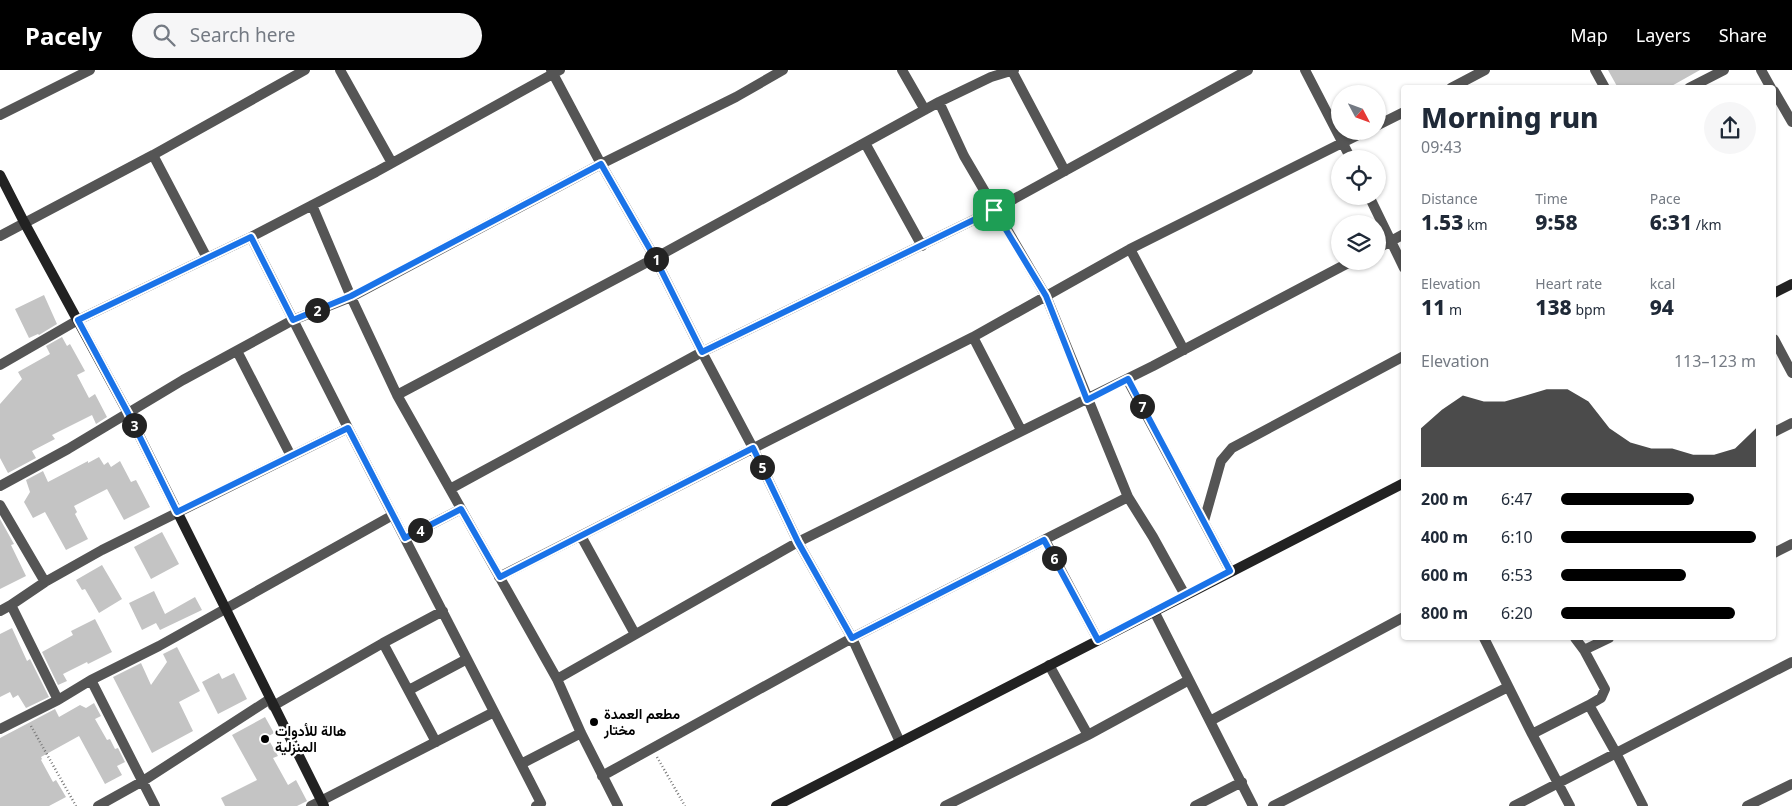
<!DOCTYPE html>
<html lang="en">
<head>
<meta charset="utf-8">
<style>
  body { margin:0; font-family:"Noto Sans",Vazirmatn,sans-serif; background:#f6f6f7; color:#1f2937; height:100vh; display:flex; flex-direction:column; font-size:19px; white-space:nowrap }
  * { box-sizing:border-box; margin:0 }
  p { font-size:16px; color:#747a83 }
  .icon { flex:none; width:28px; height:28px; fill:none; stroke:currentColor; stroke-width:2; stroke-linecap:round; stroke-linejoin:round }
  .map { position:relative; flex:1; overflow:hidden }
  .details { position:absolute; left:1401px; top:15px; width:375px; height:555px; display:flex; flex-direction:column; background:#fff; border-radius:5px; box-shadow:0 1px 4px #0004 }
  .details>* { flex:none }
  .needle { width:32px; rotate:131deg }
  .buttons { position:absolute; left:1331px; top:15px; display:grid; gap:10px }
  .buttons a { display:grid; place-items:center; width:55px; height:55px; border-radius:50%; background:#fff; box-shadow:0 1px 4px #0004; font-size:25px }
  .pin { position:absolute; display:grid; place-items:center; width:42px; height:42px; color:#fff; margin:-21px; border-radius:10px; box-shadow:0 2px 8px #0006 }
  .km { position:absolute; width:25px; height:25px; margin:-12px; border-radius:50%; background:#222; color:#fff; font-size:14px; line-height:25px; text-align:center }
  .round { display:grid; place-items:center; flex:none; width:52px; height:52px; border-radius:26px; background:#f6f6f7 }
  .headline { display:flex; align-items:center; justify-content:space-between; height:85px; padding:0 20px }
  h1 { font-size:28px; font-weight:800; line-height:38px }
  .stats { display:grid; grid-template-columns:repeat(3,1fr); gap:8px; height:85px; padding:5px 20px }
  .stats div { display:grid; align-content:center }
  .stats b { font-size:21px; font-weight:800 }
  .stats small { font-size:14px; font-weight:400 }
  .stats p { font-size:14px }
  .chart { height:140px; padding:10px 20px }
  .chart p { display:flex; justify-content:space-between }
  .chart svg { width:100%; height:90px; margin-top:5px; fill:#000; opacity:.7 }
  ul { padding:0 20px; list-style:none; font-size:16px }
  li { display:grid; grid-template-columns:80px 60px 1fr; align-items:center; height:38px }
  li i { height:12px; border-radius:6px; background:#000 }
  header { display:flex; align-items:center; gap:30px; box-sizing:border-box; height:70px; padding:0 25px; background:#000; color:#fff }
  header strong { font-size:24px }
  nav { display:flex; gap:28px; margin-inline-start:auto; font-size:18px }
  .search { width:350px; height:45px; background:#f6f6f7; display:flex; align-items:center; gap:12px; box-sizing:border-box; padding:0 18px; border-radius:28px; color:#747a83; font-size:19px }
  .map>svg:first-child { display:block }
  .building { fill:#c4c4c4 }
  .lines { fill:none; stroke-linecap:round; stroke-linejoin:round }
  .path { stroke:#777; stroke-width:2.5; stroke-dasharray:1 2.5; stroke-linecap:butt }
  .street { stroke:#555; stroke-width:10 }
  .secondary { stroke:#222; stroke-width:10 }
  .route-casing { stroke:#fff; stroke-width:10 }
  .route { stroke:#1a73e8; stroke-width:6 }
  .poi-dot { fill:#000; stroke:#fff; stroke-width:2 }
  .labels { text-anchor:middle; stroke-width:4.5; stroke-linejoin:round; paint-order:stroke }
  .poi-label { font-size:14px; font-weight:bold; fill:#000; stroke:#fff; text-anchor:start }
</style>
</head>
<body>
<header>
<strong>Pacely</strong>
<div class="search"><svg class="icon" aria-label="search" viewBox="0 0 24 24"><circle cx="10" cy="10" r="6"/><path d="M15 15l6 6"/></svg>Search here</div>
<nav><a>Map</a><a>Layers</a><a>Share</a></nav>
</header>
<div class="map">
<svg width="1792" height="736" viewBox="0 0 1792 736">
  <rect width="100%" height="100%" fill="#fff"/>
  <path class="building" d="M1608 0H1700L1668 18H1618Z
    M44 225 57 254 39 265 38 264 29 268 15 239Z
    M62 267 67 276 70 274 85 301 77 305 89 328 95 324 107 347 96 354 92 345 52 365 55 369 32 381 36 388 8 403 0 388V334L22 309 18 302 50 284 46 276Z
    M99 387 104 395 108 392 111 397 120 391 131 412 136 410 150 437 124 450 107 419 74 436 77 442 75 444 88 469 66 480 45 442 33 448 24 432 30 422 26 410 43 401 48 412 88 391V393Z
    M0 449 14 474 11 475 26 506 0 519Z
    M162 462 179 494 151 509 134 477Z
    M102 495 122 529 99 543 85 519 82 520 76 510Z
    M154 521 165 544 195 527 202 540 160 560 156 553 142 560 129 533Z
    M95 549 112 582 88 594 87 592 63 604 67 611 58 615 42 582 73 565 71 561Z
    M12 558 27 591 30 589 49 627 26 638 18 625 13 628 10 622 0 627V564Z
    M177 577 200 621 179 632 193 661 152 683 113 607 141 593 151 615 167 592 163 584Z
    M219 603 222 609 234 603 247 629 218 644 202 612Z
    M94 633 101 646 95 649 107 670 110 669 115 679 118 678 125 692 117 696 122 705 105 714 79 666 41 687 42 689 41 690 53 712 56 710 66 727 49 736H0V668L55 639 59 647 80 635 86 638Z
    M265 647 274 663 267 667 278 686 273 688 288 715 296 710 307 731 297 736H225L221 728 257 710 232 665Z"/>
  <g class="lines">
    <path class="path" d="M31 656 76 736
      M657 687 685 736"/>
    <path class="street" d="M340 0 392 93
      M551 0 601 94 655 188 702 282 753 378 798 472 852 568 900 672
      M902 0 925 40
      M1305 0 1351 89
      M1595 0 1605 18
      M1761 0 1771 18
      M1012 1 1065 101
      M1451 18 1485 0
      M1689 18 1724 0
      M1774 21 1792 52
      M939 32 964 86 1046 226 1128 427 1153 467 1185 525
      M0 45 90 0
      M1378 55 1404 42
      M865 73 922 176
      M153 85 207 188
      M1369 126 1404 198
      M312 135 351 227 397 325 557 609 581 663 618 736
      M0 166 153 85 305 0
      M1378 178 1404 164
      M1130 179 1184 280
      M973 267 1021 360
      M1774 269 1792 303
      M237 281 291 386
      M0 295 78 250 251 167 376 102 560 0
      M1127 309 1230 501
      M397 325 655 188 939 32 991 7 1014 0
      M348 358 521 694
      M1774 362 1792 353
      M0 416 68 379 183 310 293 250 351 227 601 94 736 27 783 0
      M450 419 702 282 994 140 1248 0
      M0 435 45 512
      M1204 451 1221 391 1232 378 1404 286
      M581 466 635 564
      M405 468 461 439
      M1045 470 1098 570
      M1774 483 1792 474
      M499 507 973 267 1130 179 1366 61
      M0 541 11 535 45 512 102 480 348 358 251 167
      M1154 541 1253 736
      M1484 568 1532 664 1589 635 1616 683 1643 736
      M1575 568 1584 580 1609 568
      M383 573 443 541
      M1584 580 1605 619 1601 628 1589 635
      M1049 595 1088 665
      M557 609 798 472 1153 296 1352 191
      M91 610 155 736
      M409 620 467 589
      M58 630 91 610 159 576 393 445
      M273 636 383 573 436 672
      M1210 651 1404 547
      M0 659 58 630 11 535
      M1532 664 1570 736
      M602 706 852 568 1128 427
      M98 736 143 711 270 629
      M311 736 494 642
      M536 736 541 733 521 694 581 663
      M945 736 1088 665 1189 610
      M1195 736 1242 712
      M1273 736 1508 617
      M1514 736 1792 592
      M1747 736 1792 714"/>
    <path class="secondary" d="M0 105 24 152 128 343 324 736
      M1774 223 1792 214
      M776 736 1404 413"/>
  </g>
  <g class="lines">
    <g class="route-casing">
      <path id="route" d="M601 94 655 188 702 282 994 140 1046 226 1087 330 1128 309 1230 501 1098 570 1044 470 852 568 798 472 753 378 500 507 461 439 405 468 348 358 177 442 128 343 78 250 251 167 293 250 351 226Z"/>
    </g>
    <use href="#route" class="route"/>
  </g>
  <g class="poi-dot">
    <circle cx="594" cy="652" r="5"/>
    <circle cx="265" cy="669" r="5"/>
  </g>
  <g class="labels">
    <g class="poi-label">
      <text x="604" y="649">مطعم العمدة<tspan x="604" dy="16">مختار</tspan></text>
      <text x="275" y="666">هالة للأدوات<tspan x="275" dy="16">المنزلية</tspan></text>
    </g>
  </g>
</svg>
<div class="buttons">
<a><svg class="needle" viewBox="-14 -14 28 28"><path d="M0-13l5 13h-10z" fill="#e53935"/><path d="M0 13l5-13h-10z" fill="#747a83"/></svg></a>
<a><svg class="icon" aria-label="locate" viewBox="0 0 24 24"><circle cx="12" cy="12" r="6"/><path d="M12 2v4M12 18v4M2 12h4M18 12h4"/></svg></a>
<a><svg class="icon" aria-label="layers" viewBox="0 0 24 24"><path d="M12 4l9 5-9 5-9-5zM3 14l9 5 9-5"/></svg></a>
</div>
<div class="pin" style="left:994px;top:140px;background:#1e9e55"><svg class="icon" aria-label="arrive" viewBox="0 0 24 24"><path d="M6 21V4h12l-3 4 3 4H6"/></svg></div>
<b class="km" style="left:656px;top:189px">1</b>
<b class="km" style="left:317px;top:240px">2</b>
<b class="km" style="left:134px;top:355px">3</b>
<b class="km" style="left:420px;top:460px">4</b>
<b class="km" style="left:762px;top:397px">5</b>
<b class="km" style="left:1054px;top:488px">6</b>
<b class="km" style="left:1142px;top:336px">7</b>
<section class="details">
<div class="headline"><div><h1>Morning run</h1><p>09:43</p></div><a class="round"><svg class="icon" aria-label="share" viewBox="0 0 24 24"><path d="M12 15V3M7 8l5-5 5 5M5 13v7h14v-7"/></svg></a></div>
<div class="stats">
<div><p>Distance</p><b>1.53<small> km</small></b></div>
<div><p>Time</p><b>9:58</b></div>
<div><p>Pace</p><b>6:31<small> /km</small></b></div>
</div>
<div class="stats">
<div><p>Elevation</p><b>11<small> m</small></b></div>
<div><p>Heart rate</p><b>138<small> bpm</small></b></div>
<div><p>kcal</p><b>94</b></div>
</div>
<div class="chart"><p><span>Elevation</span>113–123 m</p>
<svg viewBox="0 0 160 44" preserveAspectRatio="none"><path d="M0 44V25L10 16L20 9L30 12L40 12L50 9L60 6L70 6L80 12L90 25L100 32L110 35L120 35L130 38L140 38L150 35L160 25V44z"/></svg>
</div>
<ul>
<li><b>200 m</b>6:47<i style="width:68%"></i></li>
<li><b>400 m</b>6:10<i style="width:100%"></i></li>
<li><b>600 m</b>6:53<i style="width:64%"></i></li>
<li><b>800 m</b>6:20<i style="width:89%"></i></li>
</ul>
</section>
</div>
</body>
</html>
